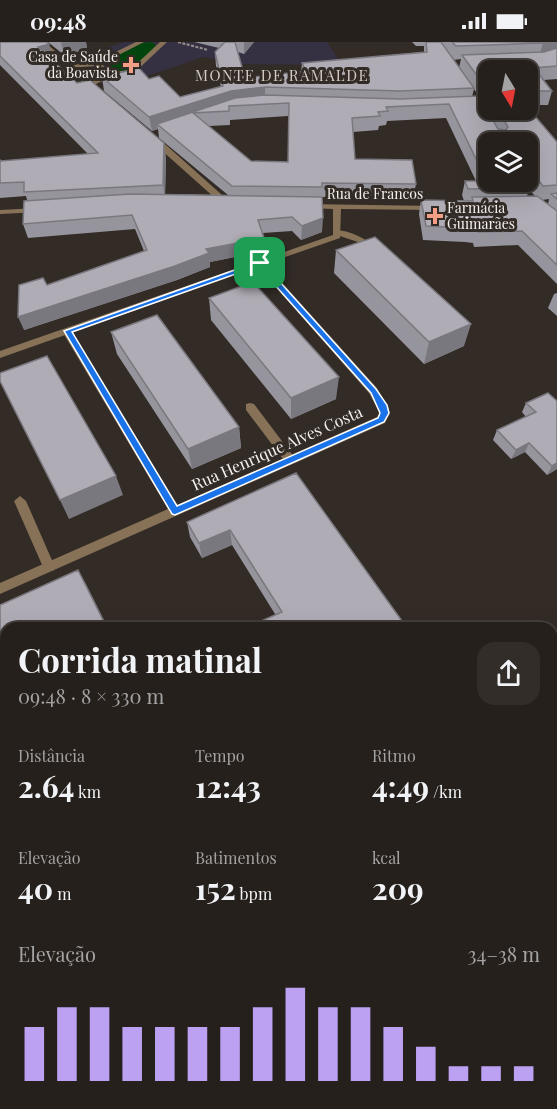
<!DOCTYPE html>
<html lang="pt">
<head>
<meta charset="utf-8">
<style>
  body { margin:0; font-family:"Playfair Display",serif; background:#322d29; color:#f1f3f6; height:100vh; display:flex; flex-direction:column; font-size:22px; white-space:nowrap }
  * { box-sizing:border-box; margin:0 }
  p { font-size:20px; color:#a4a3a3 }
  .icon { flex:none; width:33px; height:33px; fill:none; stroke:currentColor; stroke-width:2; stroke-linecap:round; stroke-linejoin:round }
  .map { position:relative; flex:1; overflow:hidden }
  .sheet { position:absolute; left:0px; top:580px; width:558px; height:488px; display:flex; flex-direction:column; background:#26201c; border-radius:18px 18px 0 0; box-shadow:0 6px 24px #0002,0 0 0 2px #423e3b }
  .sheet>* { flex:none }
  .needle { width:39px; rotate:170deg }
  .fabs { position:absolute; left:478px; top:18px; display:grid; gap:12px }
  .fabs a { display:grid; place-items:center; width:60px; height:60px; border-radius:12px; background:#26201c; box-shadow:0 6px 24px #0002,0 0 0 2px #423e3b; font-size:30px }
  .pin { position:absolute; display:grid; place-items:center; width:51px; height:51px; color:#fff; margin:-26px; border-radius:12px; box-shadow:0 3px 9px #0006 }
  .round { display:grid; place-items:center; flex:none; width:63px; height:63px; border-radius:18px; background:#322d29 }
  .overview { display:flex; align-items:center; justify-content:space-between; height:102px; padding:0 18px }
  h1 { font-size:33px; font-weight:700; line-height:45px }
  .figures { display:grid; grid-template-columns:repeat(3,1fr); gap:9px; height:102px; padding:6px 18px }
  .figures div { display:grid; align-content:center }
  .figures b { font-size:30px; font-weight:700 }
  .figures small { font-size:16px; font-weight:400 }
  .figures p { font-size:16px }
  .chart { height:168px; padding:12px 18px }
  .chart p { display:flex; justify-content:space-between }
  .chart svg { width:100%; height:108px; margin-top:6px; stroke:#bca0f2; stroke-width:6 }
  .status { display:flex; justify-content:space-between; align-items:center; height:42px; padding:0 30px; background:#26201c; direction:ltr }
  .status svg { height:16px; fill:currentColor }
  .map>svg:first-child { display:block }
  .medical { fill:#353142 }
  .green { fill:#01440e }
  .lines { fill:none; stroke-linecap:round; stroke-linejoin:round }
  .path { stroke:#97918d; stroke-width:2; stroke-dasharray:3 1.5; stroke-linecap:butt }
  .service { fill:#877257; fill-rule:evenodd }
  .pedestrian { fill:#877257; fill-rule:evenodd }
  .minor { fill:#877257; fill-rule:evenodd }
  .wall { fill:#96949c; fill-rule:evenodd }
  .shaded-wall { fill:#7a787f }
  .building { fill:#afacb5; stroke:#7a787f; stroke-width:1.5; fill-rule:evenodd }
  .route { fill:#1a73e8; stroke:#fff; stroke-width:1.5; fill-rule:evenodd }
  .poi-dot { fill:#f49e86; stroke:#322b26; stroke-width:2 }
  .labels { text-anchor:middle; stroke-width:6; stroke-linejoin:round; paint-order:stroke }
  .far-poi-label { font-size:14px; fill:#f6f1ee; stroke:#322b26; text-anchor:end }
  .far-street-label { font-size:14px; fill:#f6f1ee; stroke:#322b26 }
  .far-neighbourhood-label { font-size:15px; letter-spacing:1.5px; fill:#d4cbc5; stroke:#322b26 }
  .street-label { font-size:16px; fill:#f6f1ee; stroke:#322b26 }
</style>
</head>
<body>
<div class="status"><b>09:48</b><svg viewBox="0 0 49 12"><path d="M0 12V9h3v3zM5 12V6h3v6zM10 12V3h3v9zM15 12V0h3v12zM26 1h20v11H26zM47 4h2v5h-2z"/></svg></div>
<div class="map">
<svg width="557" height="1067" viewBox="0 0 557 1067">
  <rect width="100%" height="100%" fill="#322b26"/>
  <path class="medical" d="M125 0H327L342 23 240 22 203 15 109 47 72 15Z"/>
  <path class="green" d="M142 1 152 0 156 3C145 19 125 37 106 25L109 18Z"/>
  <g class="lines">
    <path class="path" d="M178 0 208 8"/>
    <path class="service" d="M136 0H144L101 22 112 30 130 28 160 0H167L134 31 112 34 90 45 88 44V42L106 32 95 24 69 26 66 24 95 20Z
      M334 188C350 188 368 197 378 209L371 211 361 201 334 192Z
      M250 361 254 362 294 415 295 418 294 421H286L246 368V362Z
      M20 454 26 459 55 525 53 529H45L43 525 14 459Z"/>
    <path class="pedestrian" d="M67 286 70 287 179 466 181 469 179 472H171L62 289Z"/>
    <path class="minor" d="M38 0H45L100 49V51H96Z
      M150 94H156L231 161V165H225L150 98Z
      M304 162 436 164 440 166 436 168 341 167 340 196 265 222 377 346 390 371 385 381 0 552V541L377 375 380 371 369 351 258 225 0 316V309L333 193V167L307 166H304Z
      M38 166H41V170L0 172V168Z"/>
  </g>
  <path class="wall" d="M0 0 53 16H50L77 41 166 115 165 152 228 153 159 96 158 87 152 89 104 49 102 35 149 37 180 55 221 45 216 24 215 10 219 6 194 0H254L244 12 238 10 245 36 301 30 302 21 424 10V4H416L412 0H557V37L544 38 552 49 548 63H531L530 68 557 100V242L518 203 474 205 473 201 465 200 423 198 419 172 421 158 464 159 462 153 465 139H476L446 76 387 79 386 83 379 84 378 88 353 90 355 117 416 142 413 156 321 155 322 190 301 198 292 189 263 191 264 196 265 209 210 220V225L177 238 24 288 47 243 144 209 135 187 28 196 23 182 27 158 26 154 0 156V118L1 119 88 112 0 23ZM461 17 459 26 453 18ZM489 28H528V68H489ZM474 47 485 63 496 85 472 55ZM288 74V120L251 119 209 84 230 83V78ZM528 100V140H489ZM529 147 534 153 535 154H527ZM549 157 548 162 542 158Z
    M48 0H86L87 8 64 13Z
    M336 208 464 304 424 322 334 231Z
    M557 251V274L548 266 554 252Z
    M209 256 336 357 291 377 211 278Z
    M111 290 239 385 241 406 192 427 117 312Z
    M548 351 557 427 547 433 525 410 511 417 493 398 497 388 526 375 522 370 526 361Z
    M296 431 407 586 275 572 232 503 202 516 190 495 187 480Z"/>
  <path class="shaded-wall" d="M61 0H86L87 8 64 13Z
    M244 0H254L244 12Z
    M549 0H557V7L539 15 543 1Z
    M49 2 53 16 42 19 38 5Z
    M265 45V59L231 63 193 71 157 82 158 87 152 89 149 75 231 49Z
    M164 101 166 115 165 157 163 143Z
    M323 176 322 190 301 198 302 184Z
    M264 196 265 209 210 220V225L177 238 24 288 18 275 206 207Z
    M471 282 464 304 424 322 429 300Z
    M339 335 336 357 291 377V356Z
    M239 385 241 406 192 427 188 407Z
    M529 401 525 410 511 417 516 408Z
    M557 421V427L547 433 552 424Z
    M116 434 123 453 69 477 60 458Z
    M230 488 232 503 202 516 199 501Z
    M78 528 86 542 108 586H107Z"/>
  <path class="building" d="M0 0H46L49 2 38 5 77 41 90 38 164 101 163 143 24 150V140L0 141V118L1 119 98 111 0 14Z
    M225 0H235L245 36 306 29 302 21 427 10 426 0H441L474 46 400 49 265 45 231 49 149 75 102 35 139 26 149 37 159 34 180 55 223 44 215 10Z
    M452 0H549L543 1 456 4Z
    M557 6V24L534 26 552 49H528V28H489V50L462 13 544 10Z
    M265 53 400 57 479 54 498 87 506 88 508 85 498 68H528V66L557 100V143L543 144 528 125V100H489V140H525L530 146 468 147 465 139H487L449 62 386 65 388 69 378 70 380 74 352 76 355 117 412 118 416 142 322 141V145L232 144 157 82 235 56ZM289 61 288 120 251 119 193 71 229 69V64Z
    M557 151V157L551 152Z
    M130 152 322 155 323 176 302 184 292 175 258 178 264 196 206 207 209 211 175 224 18 275 19 243 43 236 47 243 147 208 132 173 23 182 24 159Z
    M537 154 557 169V223L522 189 478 190 476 187 468 186 426 184 421 158 473 159 472 155Z
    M375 195 471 282 429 300 336 208Z
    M253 240 339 335 291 356 209 256Z
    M157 273 239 385 188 407 111 290Z
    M47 314 116 434 60 458 0 339V331Z
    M548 351 557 359V421L552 424 529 401 516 408 497 388 536 370 526 361Z
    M296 431 407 586H245L282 570 230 488 199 501 187 480Z
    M78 528 107 586H6V1062H552V682L557 679V1067H0V563Z"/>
  <path class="route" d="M257 220H262L376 347 387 363 389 371 384 380 175 473 172 472 64 289ZM258 224 371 351 380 371 378 376 177 464 72 290Z"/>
  <g class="poi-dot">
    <path d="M128 14h6v6h6v6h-6v6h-6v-6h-6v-6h6z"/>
    <path d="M432 165h6v6h6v6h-6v6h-6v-6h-6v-6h6z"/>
  </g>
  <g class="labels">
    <g class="far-poi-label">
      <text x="118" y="20">Casa de Saúde<tspan x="118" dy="16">da Boavista</tspan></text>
      <text x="447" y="171" text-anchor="start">Farmácia<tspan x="447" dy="16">Guimarães</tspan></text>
    </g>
    <g class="far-street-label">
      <text x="375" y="157">Rua de Francos</text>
    </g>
    <g class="far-neighbourhood-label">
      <text x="282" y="39">MONTE DE RAMALDE</text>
    </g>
    <g class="street-label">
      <text transform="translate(277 406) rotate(-24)" y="6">Rua Henrique Alves Costa</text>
    </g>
  </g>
</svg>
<div class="fabs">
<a><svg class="needle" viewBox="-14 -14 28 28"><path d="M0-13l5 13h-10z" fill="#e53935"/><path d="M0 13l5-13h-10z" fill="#a4a3a3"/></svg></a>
<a><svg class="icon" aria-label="layers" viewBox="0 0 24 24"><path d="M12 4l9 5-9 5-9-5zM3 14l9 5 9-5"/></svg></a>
</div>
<div class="pin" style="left:260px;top:221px;background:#1e9e55"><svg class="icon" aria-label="arrive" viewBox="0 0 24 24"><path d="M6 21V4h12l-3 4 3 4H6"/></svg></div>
<section class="sheet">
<div class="overview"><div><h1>Corrida matinal</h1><p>09:48 · 8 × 330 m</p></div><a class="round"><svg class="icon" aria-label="share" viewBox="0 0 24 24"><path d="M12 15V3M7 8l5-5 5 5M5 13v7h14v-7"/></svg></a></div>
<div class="figures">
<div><p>Distância</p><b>2.64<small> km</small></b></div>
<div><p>Tempo</p><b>12:43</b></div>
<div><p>Ritmo</p><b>4:49<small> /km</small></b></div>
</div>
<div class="figures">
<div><p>Elevação</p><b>40<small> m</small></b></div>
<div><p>Batimentos</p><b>152<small> bpm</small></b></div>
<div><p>kcal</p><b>209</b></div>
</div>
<div class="chart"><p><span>Elevação</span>34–38 m</p>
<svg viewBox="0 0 160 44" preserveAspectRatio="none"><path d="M5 44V22M15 44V14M25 44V14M35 44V22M45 44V22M55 44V22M65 44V22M75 44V14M85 44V6M95 44V14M105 44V14M115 44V22M125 44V30M135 44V38M145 44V38M155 44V38"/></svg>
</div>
</section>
</div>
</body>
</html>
